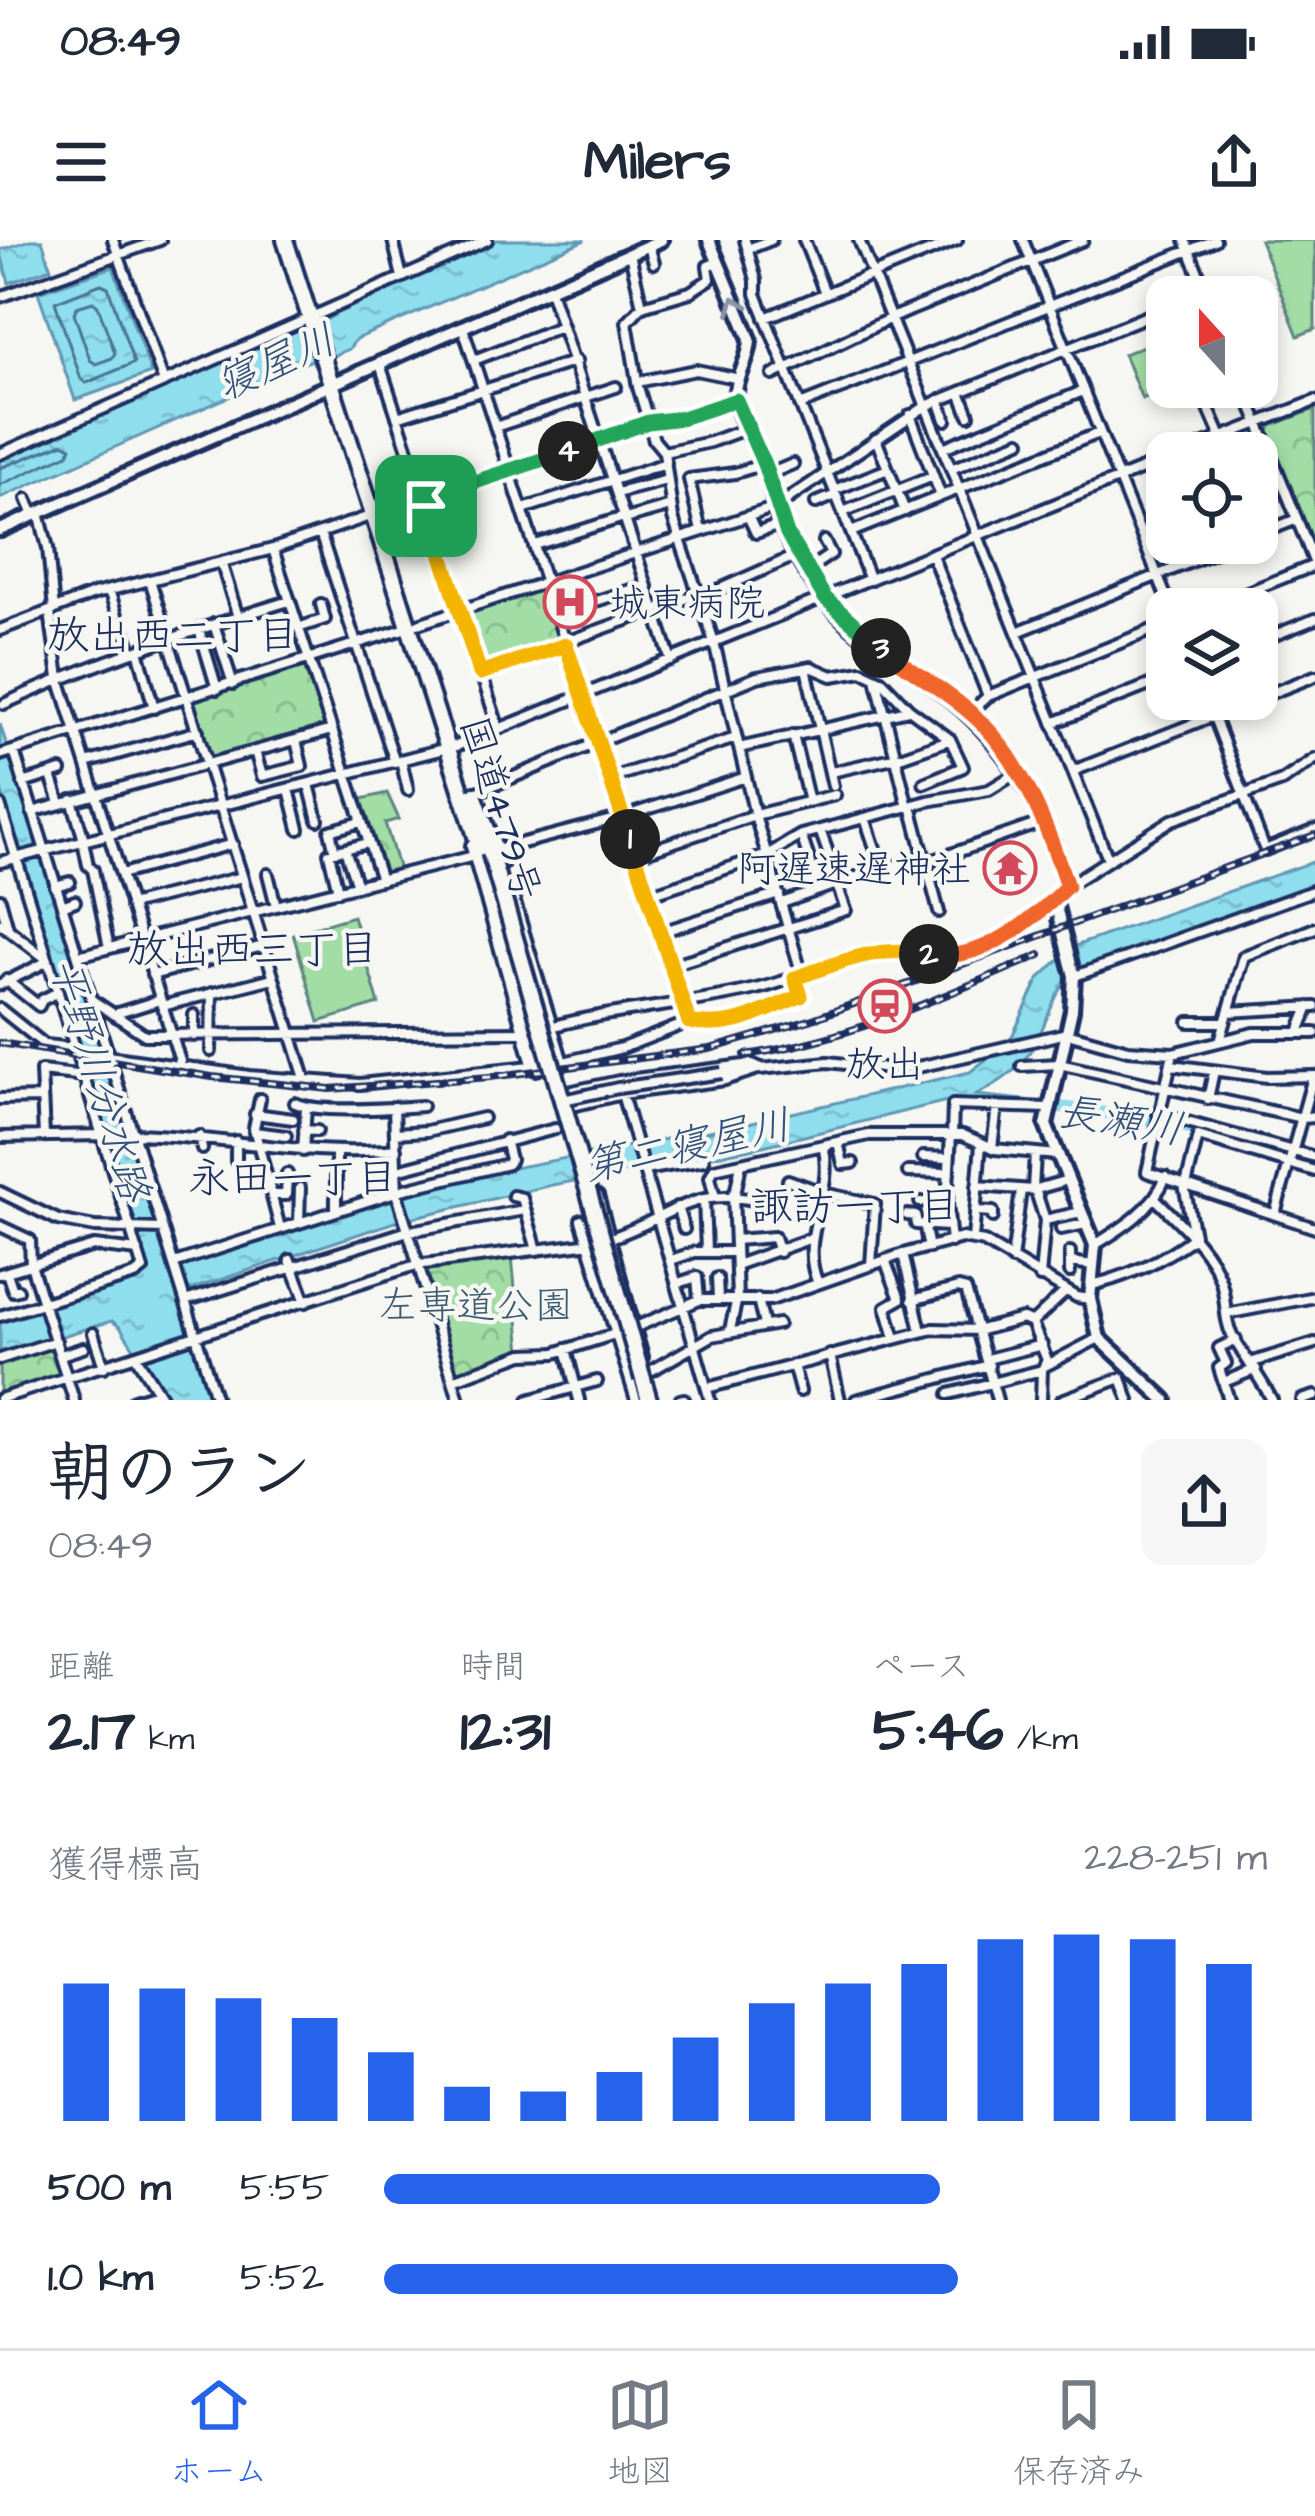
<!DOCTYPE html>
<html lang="ja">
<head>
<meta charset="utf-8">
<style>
  body { margin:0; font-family:"Architects Daughter","Klee One",sans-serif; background:#f6f6f7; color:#1f2937; height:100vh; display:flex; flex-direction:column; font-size:45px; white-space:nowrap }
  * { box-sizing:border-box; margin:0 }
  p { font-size:39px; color:#747a83 }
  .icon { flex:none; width:66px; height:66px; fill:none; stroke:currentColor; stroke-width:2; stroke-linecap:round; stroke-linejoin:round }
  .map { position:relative; height:1160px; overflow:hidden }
  .drawer { display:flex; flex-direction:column; background:#fff; flex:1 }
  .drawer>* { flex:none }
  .needle { width:78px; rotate:339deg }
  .fabs { position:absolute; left:1146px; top:36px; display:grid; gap:24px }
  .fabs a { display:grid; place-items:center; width:132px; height:132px; border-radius:24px; background:#fff; box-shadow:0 6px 18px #0003; font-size:60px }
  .pin { position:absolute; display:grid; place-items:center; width:102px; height:102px; color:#fff; margin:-51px; border-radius:24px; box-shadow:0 6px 18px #0006 }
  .km { position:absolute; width:60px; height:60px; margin:-30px; border-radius:50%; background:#222; color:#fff; font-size:33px; line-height:60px; text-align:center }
  .round { display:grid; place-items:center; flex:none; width:126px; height:126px; border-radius:24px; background:#f6f6f7 }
  .headline { display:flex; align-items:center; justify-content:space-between; height:204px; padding:0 48px }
  h1 { font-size:66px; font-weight:700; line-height:90px }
  .stats { display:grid; grid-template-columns:repeat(3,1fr); gap:18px; height:204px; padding:12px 48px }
  .stats div { display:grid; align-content:center }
  .stats b { font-size:60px; font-weight:700 }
  .stats small { font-size:33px; font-weight:400 }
  .stats p { font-size:33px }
  .chart { height:336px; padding:24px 48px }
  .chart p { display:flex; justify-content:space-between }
  .chart svg { width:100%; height:216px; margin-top:12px; stroke:#2563eb; stroke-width:6 }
  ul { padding:0 48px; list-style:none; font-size:39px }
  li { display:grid; grid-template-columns:192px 144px 1fr; align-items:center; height:90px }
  li i { height:30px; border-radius:15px; background:#2563eb }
  .status { display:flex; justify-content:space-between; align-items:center; height:84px; padding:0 60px; background:#fff; direction:ltr }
  .status svg { height:33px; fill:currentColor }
  header { display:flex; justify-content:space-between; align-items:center; height:156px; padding:0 48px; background:#fff; font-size:54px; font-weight:700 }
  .tab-bar { display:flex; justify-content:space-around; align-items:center; height:168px; border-top:3px solid #e0e1e3; background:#fff; font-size:33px; color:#747a83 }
  .tab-bar a { display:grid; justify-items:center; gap:6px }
  .tab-bar .selected { color:#2563eb }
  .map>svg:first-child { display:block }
  .green { fill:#a1dda5; stroke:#5e8682; stroke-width:3 }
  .park { fill:url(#park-crowns); stroke:#5e8682; stroke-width:3 }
  .water { fill:url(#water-ripples); stroke:#6198b4; stroke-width:3 }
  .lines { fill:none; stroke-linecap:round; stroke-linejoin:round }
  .shore { stroke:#497597; stroke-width:3 }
  .river { stroke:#8fdeed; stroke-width:12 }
  .minor-casing { stroke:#1b2f5e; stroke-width:16 }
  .major-casing { stroke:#1b2f5e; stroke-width:20 }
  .highway-casing { stroke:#1b2f5e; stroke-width:22 }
  .minor { stroke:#f6f6f2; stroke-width:8 }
  .major { stroke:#f6f6f2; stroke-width:10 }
  .highway { stroke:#f6f6f2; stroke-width:14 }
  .rail-casing { stroke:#1b2f5e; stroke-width:8 }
  .rail { stroke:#f6f6f2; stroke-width:3; stroke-dasharray:9; stroke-linecap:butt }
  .minor-bridge-casing { stroke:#1b2f5e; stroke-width:16; stroke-linecap:butt }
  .highway-bridge-casing { stroke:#1b2f5e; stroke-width:22; stroke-linecap:butt }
  .minor-bridge { stroke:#f6f6f2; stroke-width:8 }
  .highway-bridge { stroke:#f6f6f2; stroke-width:14 }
  .oneway { stroke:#8892a8 }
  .split-1-casing { stroke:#fff; stroke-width:24 }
  .split-2-casing { stroke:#fff; stroke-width:24 }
  .split-3-casing { stroke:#fff; stroke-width:24 }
  .split-4-casing { stroke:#fff; stroke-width:24 }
  .split-5-casing { stroke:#fff; stroke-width:24 }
  .split-1 { stroke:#f5b400; stroke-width:15 }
  .split-2 { stroke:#f5b400; stroke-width:15 }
  .split-3 { stroke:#f0652b; stroke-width:15 }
  .split-4 { stroke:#22a559; stroke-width:15 }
  .split-5 { stroke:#22a559; stroke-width:15 }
  .labels { text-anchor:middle; stroke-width:9; stroke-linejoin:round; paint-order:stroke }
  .poi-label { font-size:39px; fill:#1b2f5e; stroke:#f6f6f2; text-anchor:start }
  .street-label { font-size:39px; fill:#1b2f5e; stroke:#f6f6f2 }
  .park-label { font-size:39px; fill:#3c5a70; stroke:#f6f6f2 }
  .water-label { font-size:42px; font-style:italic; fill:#32527b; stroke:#f6f6f2 }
  .neighbourhood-label { font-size:42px; fill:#1b2f5e; stroke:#f6f6f2 }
</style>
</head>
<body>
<div class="status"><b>08:49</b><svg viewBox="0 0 49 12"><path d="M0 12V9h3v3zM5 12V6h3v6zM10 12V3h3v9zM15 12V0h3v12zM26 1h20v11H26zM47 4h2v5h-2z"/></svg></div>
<header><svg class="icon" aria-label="menu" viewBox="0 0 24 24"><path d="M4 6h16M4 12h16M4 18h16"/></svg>Milers<svg class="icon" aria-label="share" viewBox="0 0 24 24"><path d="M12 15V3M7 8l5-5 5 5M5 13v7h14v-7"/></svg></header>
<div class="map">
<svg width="1315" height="1160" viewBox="0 0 1315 1160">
  <defs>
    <pattern id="park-crowns" width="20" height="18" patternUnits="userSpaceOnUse" patternTransform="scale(3)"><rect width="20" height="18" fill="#a1dda5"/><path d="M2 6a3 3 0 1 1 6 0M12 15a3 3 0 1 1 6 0" fill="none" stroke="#8abe90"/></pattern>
    <pattern id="water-ripples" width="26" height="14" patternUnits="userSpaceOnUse" patternTransform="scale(3)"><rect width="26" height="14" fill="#8fdeed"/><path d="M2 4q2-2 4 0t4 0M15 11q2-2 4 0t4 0" fill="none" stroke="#7bbfce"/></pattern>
  </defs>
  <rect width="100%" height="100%" fill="#f6f6f2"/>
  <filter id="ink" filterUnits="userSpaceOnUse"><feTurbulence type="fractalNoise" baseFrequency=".00833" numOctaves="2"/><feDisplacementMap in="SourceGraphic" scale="24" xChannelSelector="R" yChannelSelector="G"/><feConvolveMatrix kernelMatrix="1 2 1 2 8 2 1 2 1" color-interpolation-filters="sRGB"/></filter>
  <g filter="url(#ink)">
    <path class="green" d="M1260 0H1315V89L1298 96Z
      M1167 96V147H1171L1142 159 1124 114Z
      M353 676 379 764 319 782 293 694Z"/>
    <path class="park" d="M1315 169V310L1269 192 1271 186Z
      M541 348 561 400 482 426 467 372Z
      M304 425 325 489 208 517 194 460Z
      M387 553 399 579 385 583 399 630 385 633 358 560Z
      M512 1016 521 1112 458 1134 423 1031Z
      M49 1107 54 1109 59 1137 0 1155V1122Z"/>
    <path class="water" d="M30 0H42L51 28 9 43 0 10Z
      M496 0H585L356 99 349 109 314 124 312 120 0 258V218L294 88 325 77 328 79 355 62Z
      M113 27 151 133 75 160 38 52Z
      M0 484 172 1028 401 955 482 934 735 886 970 832 1010 801 1039 739 1072 707 1315 621V647L1110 722C1051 724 1055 778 1028 815 1015 833 995 845 976 855L1052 863 1051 867 947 861 751 909 552 945 398 981 186 1051 178 1062 212 1160H168L120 1087 112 1081 0 1115V1082L144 1037 148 1030 0 546Z"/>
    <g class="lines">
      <path class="shore" d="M101 44 108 47 134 123 86 143 81 139 55 62Z
        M93 62 98 66 115 113 112 118 96 124 90 120 74 73 77 67Z
        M0 228 64 203 71 207 68 214 0 245"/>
      <path class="river" d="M1045 865 1160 880 1315 923"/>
      <g class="minor-casing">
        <path id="minor" d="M113 0 164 142
          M393 0 402 37
          M745 0 756 40V54L870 340
          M804 0 825 53
          M859 0 1108 619
          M1023 0 1171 369
          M1185 0 1208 57
          M649 6 654 23
          M748 9 771 0
          M630 14 642 66
          M718 22 708 26 710 39 690 52 642 66 627 82 638 147 654 200 664 212 673 278 714 402 755 575 802 735
          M550 50 671 420
          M0 57 160 0
          M765 78 957 0
          M474 120 562 86
          M380 124 499 489
          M773 135 891 78 1083 0
          M637 142 696 130 740 139
          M1216 147 1202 153 1221 197
          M1244 147 1315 324
          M960 152 969 175
          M939 160 946 180
          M800 165 1215 0
          M910 175 941 256
          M397 177 576 121
          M495 187 616 147
          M876 199 905 271
          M943 208 1083 151
          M664 212 710 202 748 188
          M1181 213 1315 161
          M0 214 487 0
          M951 229 1020 201
          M767 235 793 224
          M834 250 888 229
          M617 253 667 240
          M27 259 34 275
          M816 263 836 255
          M523 269 666 223
          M382 272 648 182 682 178 736 160
          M843 272 933 236
          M39 273 48 308 54 370
          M748 276 756 293 782 284
          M625 279 671 266
          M701 291 689 239 735 233 764 224
          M851 292 1099 193
          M320 293 395 522
          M1257 295 1297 279
          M535 305 624 277
          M273 309 381 640
          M932 315 988 456
          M221 322 238 377
          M807 330 831 314 824 301
          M150 340 304 835
          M109 350 117 375
          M700 358 797 315
          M1205 369 1315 325
          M50 372 59 438 180 821
          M556 374 646 345
          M121 383 132 412
          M214 384 233 444
          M418 384 776 267 926 166 1167 68
          M298 388 325 379 321 364
          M199 389 217 449
          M0 390 94 354 273 309 373 275
          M1017 392 1238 303
          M1257 402 1315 379
          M138 410 154 468
          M806 428 833 546
          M480 433 699 354
          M876 438 908 567
          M1207 459 1265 610 1315 590
          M4 464C96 421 192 391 289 361
          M969 474 988 456 1167 384
          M1053 483 1167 438
          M793 495 809 562
          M739 508 908 470
          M14 511 216 1160
          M255 511 262 536 302 526 296 500
          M0 515 410 387
          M894 519 949 500
          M401 520 408 550
          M86 523 198 491
          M1073 531 1315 436
          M831 532 893 518
          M51 535 60 563
          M611 538 736 498
          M23 543 61 531
          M309 544 318 580
          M289 549 299 589
          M475 553 757 437 811 427 832 436 862 431 881 440 909 469 950 499 963 527 924 543
          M72 560 84 600
          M0 565 75 808 45 805 0 769
          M911 566 939 672
          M32 572 332 490
          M865 578 882 629
          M820 590 839 644
          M801 595 819 649
          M83 601 88 625 93 630 109 708
          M345 609 357 646
          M496 610 623 577 746 537
          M335 612 330 591 361 582
          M636 615 755 575 835 555
          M0 622 459 505 1167 219
          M925 623 1043 582
          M121 634 233 604
          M268 634 276 666
          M860 637 923 617
          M55 646 70 642
          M1067 646 1172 580 1282 541 1315 519
          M338 651 329 613 368 603
          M648 655 767 615 801 595 928 561 989 550 1017 533
          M0 659 8 688
          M782 663 859 636
          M130 665 242 637
          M62 666 75 661
          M0 683 48 720
          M661 692 779 654
          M78 716 474 616
          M672 725 846 670 837 645
          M152 735 263 706
          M1075 736 1315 650
          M6 740 39 766 42 760 58 752
          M0 745 48 721
          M92 760 145 795 529 792
          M162 766 273 738
          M1228 772 1315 767
          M118 773 160 760
          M689 782C733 791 762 771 801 756L795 738
          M1189 782H1225
          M550 787C617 769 688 765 756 749 795 740 831 721 869 712 895 706 916 715 942 716 985 717 1022 684 1054 659
          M1299 792 1309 767
          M194 796V775
          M1220 801 1244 716 1315 688
          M211 811 212 753
          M1173 813 1147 932 1315 988
          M108 816 249 836 360 844 560 823 622 808 689 782 463 88
          M752 824 761 828 725 840 622 854 572 866 568 852 619 841Z
          M1171 825 1267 837 1315 836
          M1022 826 1059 824 1302 878 1315 877
          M722 833 828 822 881 828 918 827 1067 793 1128 810 1173 813 1254 793H1315
          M622 854 710 1160
          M0 859 40 858
          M260 859 254 888 280 988
          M1208 859 1214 831
          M295 863C318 874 392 868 422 866
          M394 867 397 954 459 1160
          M255 874 293 879
          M1158 874 1315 917
          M304 890 317 891
          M254 892 286 896
          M395 893 427 891 483 878
          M133 894C221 896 308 918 396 909
          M952 895 953 865 1048 868
          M44 896 41 831 85 836
          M199 896 202 909
          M0 897 102 895
          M838 902 843 924 853 923
          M992 908 997 866
          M303 911 306 867
          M923 917 949 918
          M236 921V901
          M397 930 555 889
          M644 930 704 920
          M908 932 949 933
          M788 940 822 952
          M1184 945 1194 995
          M1186 945 1198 896 1315 931
          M977 946 1033 950 1068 940
          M1033 949 1035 914
          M1035 949 1045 980 1040 1037
          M0 952 58 980 95 987 163 989
          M823 953 875 964 871 1025
          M735 954 741 924
          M274 955H286L287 934
          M513 956 522 958 537 1010
          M598 956 643 1117
          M715 957 710 937 714 929 869 895H963L995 909 1057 915
          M1155 958C1179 983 1208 1006 1220 1039 1227 1057 1223 1078 1232 1095 1244 1117 1260 1137 1272 1160
          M704 959 706 1011
          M920 962 947 963
          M677 967 684 989
          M336 970V913
          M975 971 993 972V977
          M799 972 817 977
          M1275 974 1313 837
          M907 975 916 976V984L948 986
          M581 980 636 1160
          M1045 980 1081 972
          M299 982 300 948
          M924 984 929 1008
          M0 986 30 1000 31 1025 74 1160
          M1061 989 1086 984
          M608 999C677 976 692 942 771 964
          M973 999 981 904
          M735 1000 774 997 779 1012
          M951 1002 947 963 951 894
          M1095 1005C1124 987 1152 970 1166 937
          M1070 1012V1032
          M903 1014 921 1091
          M290 1020 306 1062
          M671 1020 695 1012H734
          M885 1020 900 1059 886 1067 895 1098
          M1012 1020 1021 950
          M1070 1022 1093 1025
          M174 1023 405 949 508 924 510 919 505 900
          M736 1025 809 999
          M7 1033 13 1051 18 1050
          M0 1034 94 1006 138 1011
          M717 1038 718 1059
          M678 1043 697 1037 699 1060
          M818 1043C797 996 836 953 823 905
          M1092 1045C1130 1036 1163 1020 1194 997
          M758 1059 764 1085
          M912 1060 958 1048 966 1050 997 1160
          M185 1061 405 992 524 970
          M1226 1074 1315 1057
          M0 1076 135 1035 143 1029 75 808
          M1032 1083 1066 1051
          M636 1087 699 1060H771L903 1014 962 998 984 1002 1077 1057 1090 1059
          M730 1090 737 1058 733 954
          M93 1093 104 1127
          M566 1109 579 1160
          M61 1115 83 1108
          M830 1115 840 1160
          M136 1117 163 1160
          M0 1119 56 1101
          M987 1119 1042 1105
          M1253 1122 1315 1103
          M793 1125 800 1151
          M1047 1125 1099 1098
          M647 1133 712 1096 778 1084
          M453 1140 523 1114 555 1113 615 1094
          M1224 1142 1256 1129
          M707 1148 933 1089 980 1090 1023 1079 1032 1083 1047 1120 1042 1130 1041 1160
          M949 1154 1042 1130
          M0 1159 416 1025 591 1003
          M134 1160 157 1153
          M529 1160 597 1141
          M680 1160 684 1159
          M856 1160 989 1125
          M1062 1160 1121 1138 1129 1160
          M1229 1160 1219 1128 1226 1123 1219 1108 1236 1100
          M1302 1160 1315 1156"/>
      </g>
      <g class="major-casing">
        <path id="major" d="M709 0 750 99C750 121 733 140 736 161 740 181 755 200 762 219 769 236 772 255 777 272 787 302 807 335 826 360 856 398 902 422 940 451 1007 500 1043 567 1067 646L1054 659 1074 736 1072 770 1046 885 1095 1005 1090 1059 1099 1098 1165 1160
          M0 290 661 0"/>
      </g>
      <g class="highway-casing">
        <path id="highway" d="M285 0 482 615
          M474 555 500 623
          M474 606 536 827
          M508 650 560 823
          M643 1139 649 1160"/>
      </g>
      <use href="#minor" class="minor"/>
      <use href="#major" class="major"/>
      <use href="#highway" class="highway"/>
      <g class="rail-casing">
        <path id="rail" d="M0 803 212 837 330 849 490 837 710 809 810 780 1315 595
          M745 815C850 800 944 756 1040 715"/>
      </g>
      <use href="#rail" class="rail"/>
      <g class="minor-bridge-casing">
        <path id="minor-bridge" d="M563 860 618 848 722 833"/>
      </g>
      <g class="highway-bridge-casing">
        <path id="highway-bridge" d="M490 612 643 1139"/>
      </g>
      <use href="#minor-bridge" class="minor-bridge"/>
      <use href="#highway-bridge" class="highway-bridge"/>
    </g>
    <defs><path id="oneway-chevron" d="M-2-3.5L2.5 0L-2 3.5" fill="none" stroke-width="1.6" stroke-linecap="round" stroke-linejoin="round" transform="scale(3)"/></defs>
    <use class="oneway" href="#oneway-chevron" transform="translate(736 65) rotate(-112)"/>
  </g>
  <g class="lines" filter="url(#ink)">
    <g class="split-1-casing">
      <path id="split-1" d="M426 266 480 433 566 405 630 599"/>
    </g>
    <g class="split-2-casing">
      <path id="split-2" d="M630 599 689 782C735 791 760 771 801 756L795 738C842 722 879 704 929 714"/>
    </g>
    <g class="split-3-casing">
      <path id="split-3" d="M881 408C918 436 963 460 993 495 1028 537 1050 594 1067 646 1034 680 980 724 929 714"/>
    </g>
    <g class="split-4-casing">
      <path id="split-4" d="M568 211 648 182 682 178 736 160 764 224 787 294 825 358 881 408"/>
    </g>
    <g class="split-5-casing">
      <path id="split-5" d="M426 266 424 259 568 211"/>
    </g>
    <use href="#split-1" class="split-1"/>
    <use href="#split-2" class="split-2"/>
    <use href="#split-3" class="split-3"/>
    <use href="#split-4" class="split-4"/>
    <use href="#split-5" class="split-5"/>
  </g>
  <defs>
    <g id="hospital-ring" transform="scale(2.7)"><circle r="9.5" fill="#f6f6f2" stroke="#d1495b" stroke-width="1.5"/><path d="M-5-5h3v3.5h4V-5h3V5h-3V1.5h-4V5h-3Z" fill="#d1495b"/></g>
    <g id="temple-ring" transform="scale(2.7)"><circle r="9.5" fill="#f6f6f2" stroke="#d1495b" stroke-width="1.5"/><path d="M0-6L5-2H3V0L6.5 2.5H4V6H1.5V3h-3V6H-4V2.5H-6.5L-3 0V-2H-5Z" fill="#d1495b"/></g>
    <g id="station-ring" transform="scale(2.7)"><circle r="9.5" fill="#f6f6f2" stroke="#d1495b" stroke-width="1.5"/><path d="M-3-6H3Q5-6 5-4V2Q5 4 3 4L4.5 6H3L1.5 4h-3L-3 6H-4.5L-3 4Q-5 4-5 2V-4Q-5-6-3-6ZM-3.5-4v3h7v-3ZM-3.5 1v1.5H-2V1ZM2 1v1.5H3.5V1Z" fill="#d1495b"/></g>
  </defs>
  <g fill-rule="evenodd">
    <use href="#hospital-ring" x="570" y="362"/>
    <use href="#temple-ring" x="1010" y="628"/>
    <use href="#station-ring" x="885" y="766"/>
  </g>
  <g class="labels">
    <g class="poi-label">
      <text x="609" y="376">城東病院</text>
      <text x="971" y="642" text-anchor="end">阿遅速遅神社</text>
      <text x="885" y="837" text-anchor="middle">放出</text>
    </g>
    <g class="street-label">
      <text transform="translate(502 568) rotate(73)" y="14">国道479号</text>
    </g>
    <g class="park-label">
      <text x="476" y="1078">左専道公園</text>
    </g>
    <g class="water-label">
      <text transform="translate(275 121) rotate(-24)" y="15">寝屋川</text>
      <text transform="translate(101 839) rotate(73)" y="15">平野川分水路</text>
      <text transform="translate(1121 879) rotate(9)" y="15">長瀬川</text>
      <text transform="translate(687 904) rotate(-12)" y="15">第二寝屋川</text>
    </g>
    <g class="neighbourhood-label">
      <text x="173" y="409">放出西二丁目</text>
      <text x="253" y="723">放出西三丁目</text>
      <text x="293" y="952">永田一丁目</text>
      <text x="855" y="980">諏訪一丁目</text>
    </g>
  </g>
</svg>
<div class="fabs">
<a><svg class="needle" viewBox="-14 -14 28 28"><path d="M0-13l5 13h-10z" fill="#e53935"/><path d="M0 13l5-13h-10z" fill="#747a83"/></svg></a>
<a><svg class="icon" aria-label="locate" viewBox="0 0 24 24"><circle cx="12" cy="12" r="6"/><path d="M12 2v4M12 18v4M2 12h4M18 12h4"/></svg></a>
<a><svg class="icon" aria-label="layers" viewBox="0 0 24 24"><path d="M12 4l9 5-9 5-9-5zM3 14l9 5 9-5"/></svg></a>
</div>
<div class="pin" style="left:426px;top:266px;background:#1e9e55"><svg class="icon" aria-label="arrive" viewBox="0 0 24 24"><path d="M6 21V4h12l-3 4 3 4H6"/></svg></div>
<b class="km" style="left:630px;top:599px">1</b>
<b class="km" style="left:929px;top:714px">2</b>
<b class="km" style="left:881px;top:408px">3</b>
<b class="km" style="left:568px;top:211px">4</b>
</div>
<section class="drawer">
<div class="headline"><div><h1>朝のラン</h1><p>08:49</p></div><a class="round"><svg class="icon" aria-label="share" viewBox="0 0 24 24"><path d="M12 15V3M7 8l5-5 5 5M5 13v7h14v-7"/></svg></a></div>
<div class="stats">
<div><p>距離</p><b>2.17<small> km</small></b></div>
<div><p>時間</p><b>12:31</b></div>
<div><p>ペース</p><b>5:46<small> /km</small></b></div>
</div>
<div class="chart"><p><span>獲得標高</span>228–251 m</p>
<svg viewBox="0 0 160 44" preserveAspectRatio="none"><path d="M5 44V16M15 44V17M25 44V19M35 44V23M45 44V30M55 44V37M65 44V38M75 44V34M85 44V27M95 44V20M105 44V16M115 44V12M125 44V7M135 44V6M145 44V7M155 44V12"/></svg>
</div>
<ul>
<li><b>500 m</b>5:55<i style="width:63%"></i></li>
<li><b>1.0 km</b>5:52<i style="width:65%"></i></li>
</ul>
</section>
<nav class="tab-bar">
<a class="selected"><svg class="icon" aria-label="home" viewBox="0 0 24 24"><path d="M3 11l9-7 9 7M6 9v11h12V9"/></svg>ホーム</a>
<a><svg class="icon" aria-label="map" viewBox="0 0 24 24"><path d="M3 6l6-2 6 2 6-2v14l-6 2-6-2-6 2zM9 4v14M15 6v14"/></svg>地図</a>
<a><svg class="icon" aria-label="saved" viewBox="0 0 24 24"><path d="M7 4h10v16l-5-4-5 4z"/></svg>保存済み</a>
</nav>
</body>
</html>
